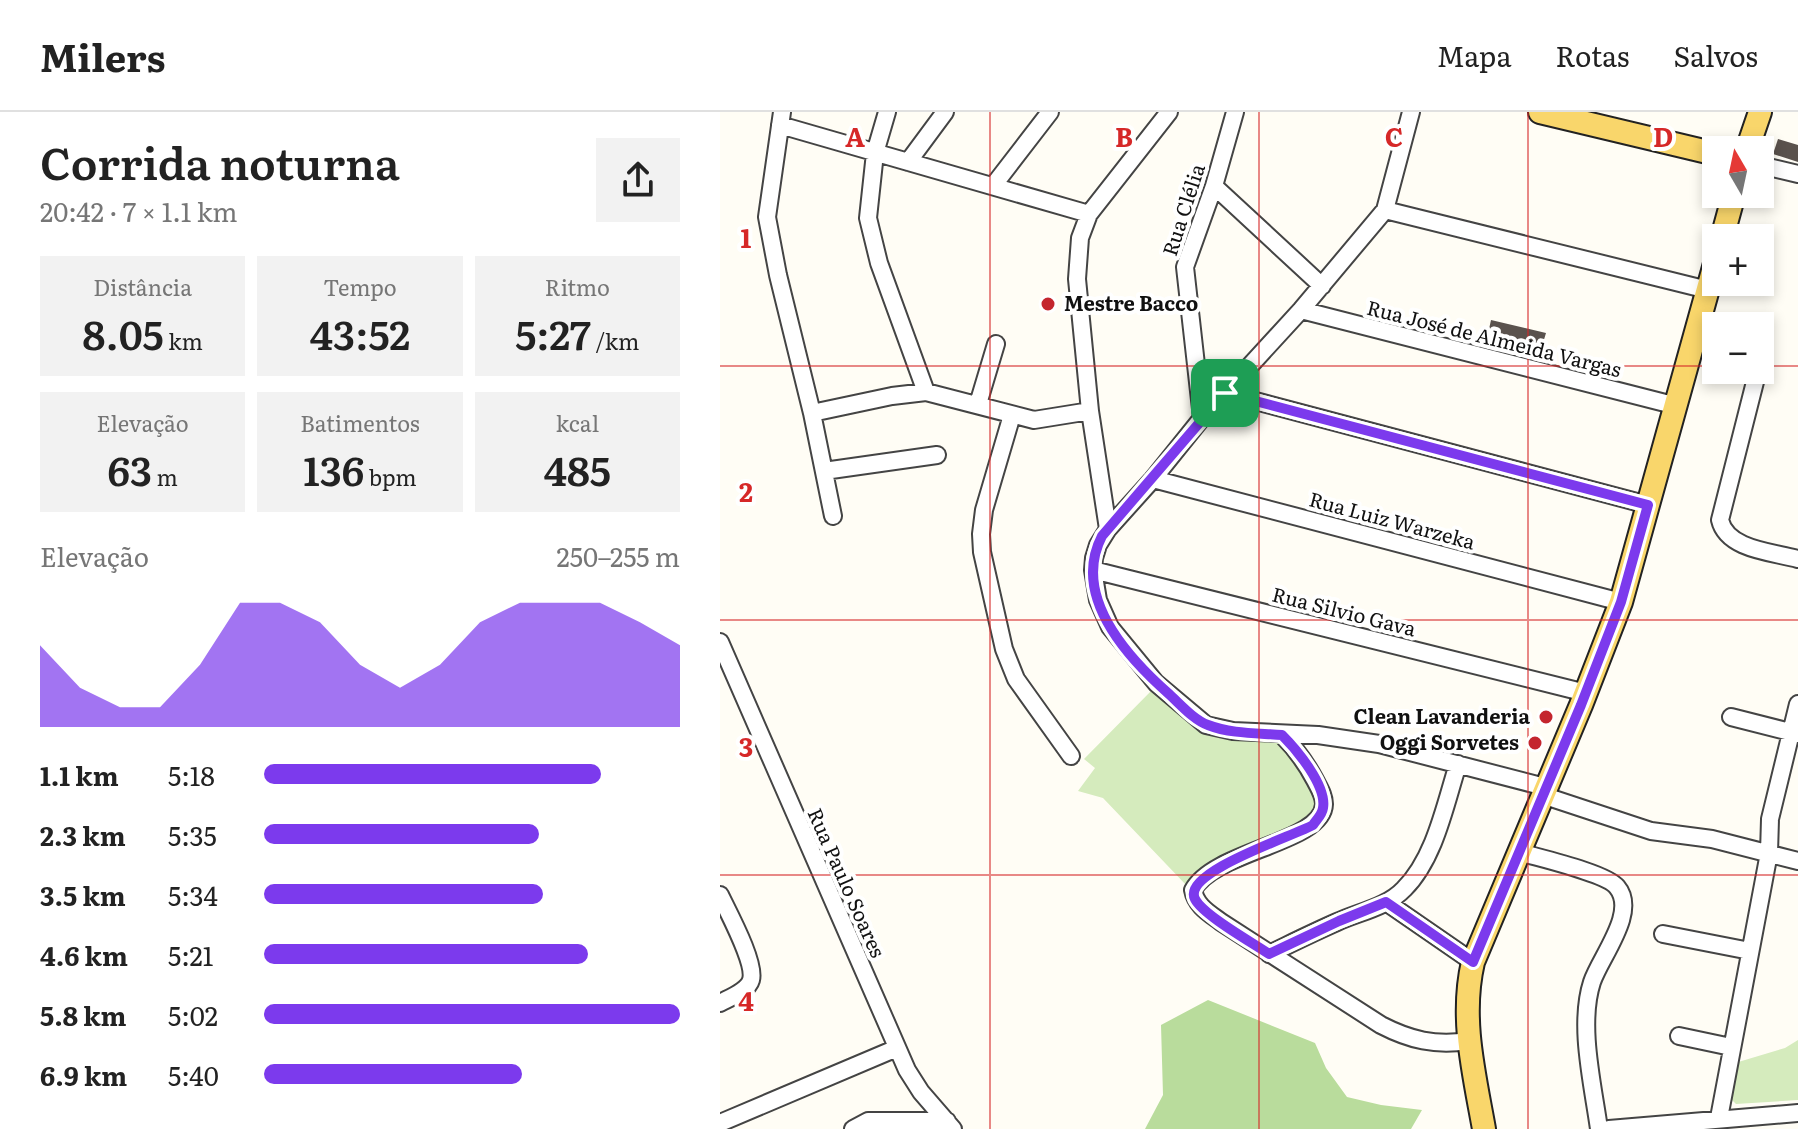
<!DOCTYPE html>
<html lang="pt">
<head>
<meta charset="utf-8">
<style>
  body { margin:0; font-family:Literata,serif; background:#f2f2f2; color:#222; height:100vh; display:flex; flex-direction:column; font-size:30px; white-space:nowrap }
  * { box-sizing:border-box; margin:0 }
  p { font-size:26px; color:#767676 }
  .icon { flex:none; width:44px; height:44px; fill:none; stroke:currentColor; stroke-width:2; stroke-linecap:round; stroke-linejoin:round }
  .map { position:relative; flex:1; overflow:hidden }
  .drawer { display:flex; flex-direction:column; background:#fff; width:720px }
  .drawer>* { flex:none }
  .needle { width:52px; rotate:351deg }
  .controls { position:absolute; left:982px; top:24px; display:grid; gap:16px }
  .controls a { display:grid; place-items:center; width:72px; height:72px; border-radius:0px; background:#fff; box-shadow:0 4px 12px #0003; font-size:40px }
  .pin { position:absolute; display:grid; place-items:center; width:68px; height:68px; color:#fff; margin:-34px; border-radius:16px; box-shadow:0 4px 12px #0006 }
  .round { display:grid; place-items:center; flex:none; width:84px; height:84px; border-radius:0px; background:#f2f2f2 }
  .head { display:flex; align-items:center; justify-content:space-between; height:136px; padding:0 40px }
  h1 { font-size:44px; font-weight:600; line-height:60px }
  .stats { display:grid; grid-template-columns:repeat(3,1fr); gap:12px; height:136px; padding:8px 40px }
  .stats div { display:grid; align-content:center; border-radius:0px; background:#f2f2f2; text-align:center }
  .stats b { font-size:40px; font-weight:600 }
  .stats small { font-size:22px; font-weight:400 }
  .stats p { font-size:22px }
  .chart { height:224px; padding:16px 40px }
  .chart p { display:flex; justify-content:space-between }
  .chart svg { width:100%; height:144px; margin-top:8px; fill:#7c3aed; opacity:.7 }
  ul { padding:0 40px; list-style:none; font-size:26px }
  li { display:grid; grid-template-columns:128px 96px 1fr; align-items:center; height:60px }
  li i { height:20px; border-radius:10px; background:#7c3aed }
  header { display:flex; align-items:center; gap:48px; box-sizing:border-box; height:112px; padding:0 40px; background:#fff; border-bottom:2px solid #e0e0e0 }
  header strong { font-size:38px }
  nav { display:flex; gap:44px; margin-inline-start:auto; font-size:28px }
  main { display:flex; flex:1; min-height:0 }
  .map>svg:first-child { display:block }
  .green { fill:#d5ebbd }
  .forest { fill:#b9dc9c }
  .building { fill:#5a524d }
  .lines { fill:none; stroke-linecap:round; stroke-linejoin:round }
  .minor-casing { stroke:#444; stroke-width:20 }
  .major-casing { stroke:#222; stroke-width:26 }
  .minor { stroke:#fff; stroke-width:16 }
  .major { stroke:#f9d66b; stroke-width:22 }
  .route-casing { stroke:#fff; stroke-width:16 }
  .route { stroke:#7c3aed; stroke-width:10 }
  .grid { fill:none; stroke:#d62828; stroke-width:2; stroke-opacity:0.55 }
  .poi-dot { fill:#c4262e; stroke:#fff; stroke-width:3 }
  .labels { text-anchor:middle; stroke-width:8; stroke-linejoin:round; paint-order:stroke }
  .street-label { font-size:20px; fill:#111; stroke:#fff }
  .poi-label { font-size:20px; font-weight:bold; fill:#111; stroke:#fff; text-anchor:end }
  .grid-label { font-size:26px; text-anchor:middle; font-weight:bold; fill:#d62828; stroke:#fff; stroke-width:8; stroke-linejoin:round; paint-order:stroke }
</style>
</head>
<body>
<header>
<strong>Milers</strong>
<nav><a>Mapa</a><a>Rotas</a><a>Salvos</a></nav>
</header>
<main>
<section class="drawer">
<div class="head"><div><h1>Corrida noturna</h1><p>20:42 · 7 × 1.1 km</p></div><a class="round"><svg class="icon" aria-label="share" viewBox="0 0 24 24"><path d="M12 15V3M7 8l5-5 5 5M5 13v7h14v-7"/></svg></a></div>
<div class="stats">
<div><p>Distância</p><b>8.05<small> km</small></b></div>
<div><p>Tempo</p><b>43:52</b></div>
<div><p>Ritmo</p><b>5:27<small> /km</small></b></div>
</div>
<div class="stats">
<div><p>Elevação</p><b>63<small> m</small></b></div>
<div><p>Batimentos</p><b>136<small> bpm</small></b></div>
<div><p>kcal</p><b>485</b></div>
</div>
<div class="chart"><p><span>Elevação</span>250–255 m</p>
<svg viewBox="0 0 160 44" preserveAspectRatio="none"><path d="M0 44V19L10 32L20 38L30 38L40 25L50 6L60 6L70 12L80 25L90 32L100 25L110 12L120 6L130 6L140 6L150 12L160 19V44z"/></svg>
</div>
<ul>
<li><b>1.1 km</b>5:18<i style="width:81%"></i></li>
<li><b>2.3 km</b>5:35<i style="width:66%"></i></li>
<li><b>3.5 km</b>5:34<i style="width:67%"></i></li>
<li><b>4.6 km</b>5:21<i style="width:78%"></i></li>
<li><b>5.8 km</b>5:02<i style="width:100%"></i></li>
<li><b>6.9 km</b>5:40<i style="width:62%"></i></li>
</ul>
</section>
<div class="map">
<svg width="1078" height="1017" viewBox="0 0 1078 1017">
  <rect width="100%" height="100%" fill="#fffdf5"/>
  <path class="green" d="M433 577 479 614 555 625 597 676 599 684 592 709 489 756 475 763 467 774 383 686 358 679 375 656 364 647Z
    M1078 928V988L1016 992 1012 988 1015 951 1065 936Z"/>
  <path class="forest" d="M488 888 595 931 606 956 627 985 661 993 702 998 691 1017H425L443 983 441 913Z"/>
  <path class="building" d="M1058 27 1078 33V50L1053 42Z
    M771 208 826 221 819 244 766 231Z"/>
  <g class="lines">
    <g class="minor-casing">
      <path id="minor" d="M62 0 47 105 58 163 92 301 113 404
        M167 0 155 41 148 106 159 151 206 280
        M691 0 665 98 581 198 482 306 433 367 388 417 378 433 374 446 373 458 378 488 390 515 436 571 486 613 513 619 598 623 659 632 825 675
        M60 13 369 102
        M188 50 225 0
        M1040 53 1078 62
        M273 74 330 0
        M494 74 602 174
        M665 98 988 178
        M581 198 957 294
        M981 208 996 215
        M1038 258 1000 408C1007 438 1053 440 1078 447
        M505 281 928 393
        M258 292 276 232
        M92 301 172 284 206 280 314 308 370 299
        M292 303 264 398 261 422 262 440 284 537 296 567 351 644
        M482 306 465 155 494 74 515 0
        M104 359 217 343
        M433 367 901 490
        M388 417 370 299 357 167 360 126 369 102 449 0
        M373 458 866 581
        M0 530 187 958 201 980 233 1017
        M1011 605 1078 622
        M562 623C576 637 586 651 595 668 599 676 604 683 604 692 603 731 495 738 473 778 476 794 489 801 501 810L661 913C690 928 715 934 748 929
        M822 683 931 719 992 727 1078 749
        M799 740C819 746 886 761 897 775 918 800 881 844 872 870 858 913 873 973 879 1017
        M0 783C8 800 36 851 31 868 28 879 9 886 0 891
        M666 790 753 850
        M943 822 1030 839
        M549 842C572 831 594 820 617 810 639 800 667 795 684 777 715 746 725 693 738 652
        M959 924 1011 935
        M999 1006 1049 741 1050 707 1078 592
        M0 1011 177 936
        M133 1017 148 1009H227
        M889 1017 1078 1001"/>
    </g>
    <g class="major-casing">
      <path id="major" d="M820 0 996 42
        M1027 38 1040 0
        M1002 126 1014 82
        M764 1017C754 961 740 906 753 850L861 593 901 490 996 148"/>
    </g>
    <use href="#minor" class="minor"/>
    <use href="#major" class="major"/>
  </g>
  <g class="lines">
    <g class="route-casing">
      <path id="route" d="M505 281 928 393 901 490 861 593 753 850 666 790 619 809 549 842C533 831 483 803 475 787 461 760 574 724 593 713 597 707 602 703 603 696 607 674 577 638 562 623 538 621 511 622 488 613 474 608 461 593 449 582 407 545 351 484 382 424Z"/>
    </g>
    <use href="#route" class="route"/>
  </g>
  <path class="grid" d="M270 0V1017M539 0V1017M808 0V1017M0 254H996M1040 254H1078M0 508H1078M0 763H1078"/>
  <g class="poi-dot">
    <circle cx="328" cy="192" r="8"/>
    <circle cx="826" cy="605" r="8"/>
    <circle cx="815" cy="631" r="8"/>
  </g>
  <g class="labels">
    <g class="street-label">
      <text transform="translate(464 98) rotate(-72)" y="7">Rua Clélia</text>
      <text transform="translate(774 227) rotate(14)" y="7">Rua José de Almeida Vargas</text>
      <text transform="translate(672 409) rotate(15)" y="7">Rua Luiz Warzeka</text>
      <text transform="translate(624 500) rotate(14)" y="7">Rua Silvio Gava</text>
      <text transform="translate(126 771) rotate(66)" y="7">Rua Paulo Soares</text>
    </g>
    <g class="poi-label">
      <text x="344" y="199" text-anchor="start">Mestre Bacco</text>
      <text x="810" y="612">Clean Lavanderia</text>
      <text x="799" y="638">Oggi Sorvetes</text>
    </g>
  </g>
  <g class="grid-label">
    <text x="135" y="35">A</text>
    <text x="404" y="35">B</text>
    <text x="674" y="35">C</text>
    <text x="943" y="35">D</text>
    <text x="26" y="136">1</text>
    <text x="26" y="390">2</text>
    <text x="26" y="645">3</text>
    <text x="26" y="899">4</text>
  </g>
</svg>
<div class="controls">
<a><svg class="needle" viewBox="-14 -14 28 28"><path d="M0-13l5 13h-10z" fill="#e53935"/><path d="M0 13l5-13h-10z" fill="#767676"/></svg></a>
<a>+</a>
<a>−</a>
</div>
<div class="pin" style="left:505px;top:281px;background:#1e9e55"><svg class="icon" aria-label="arrive" viewBox="0 0 24 24"><path d="M6 21V4h12l-3 4 3 4H6"/></svg></div>
</div>
</main>
</body>
</html>
